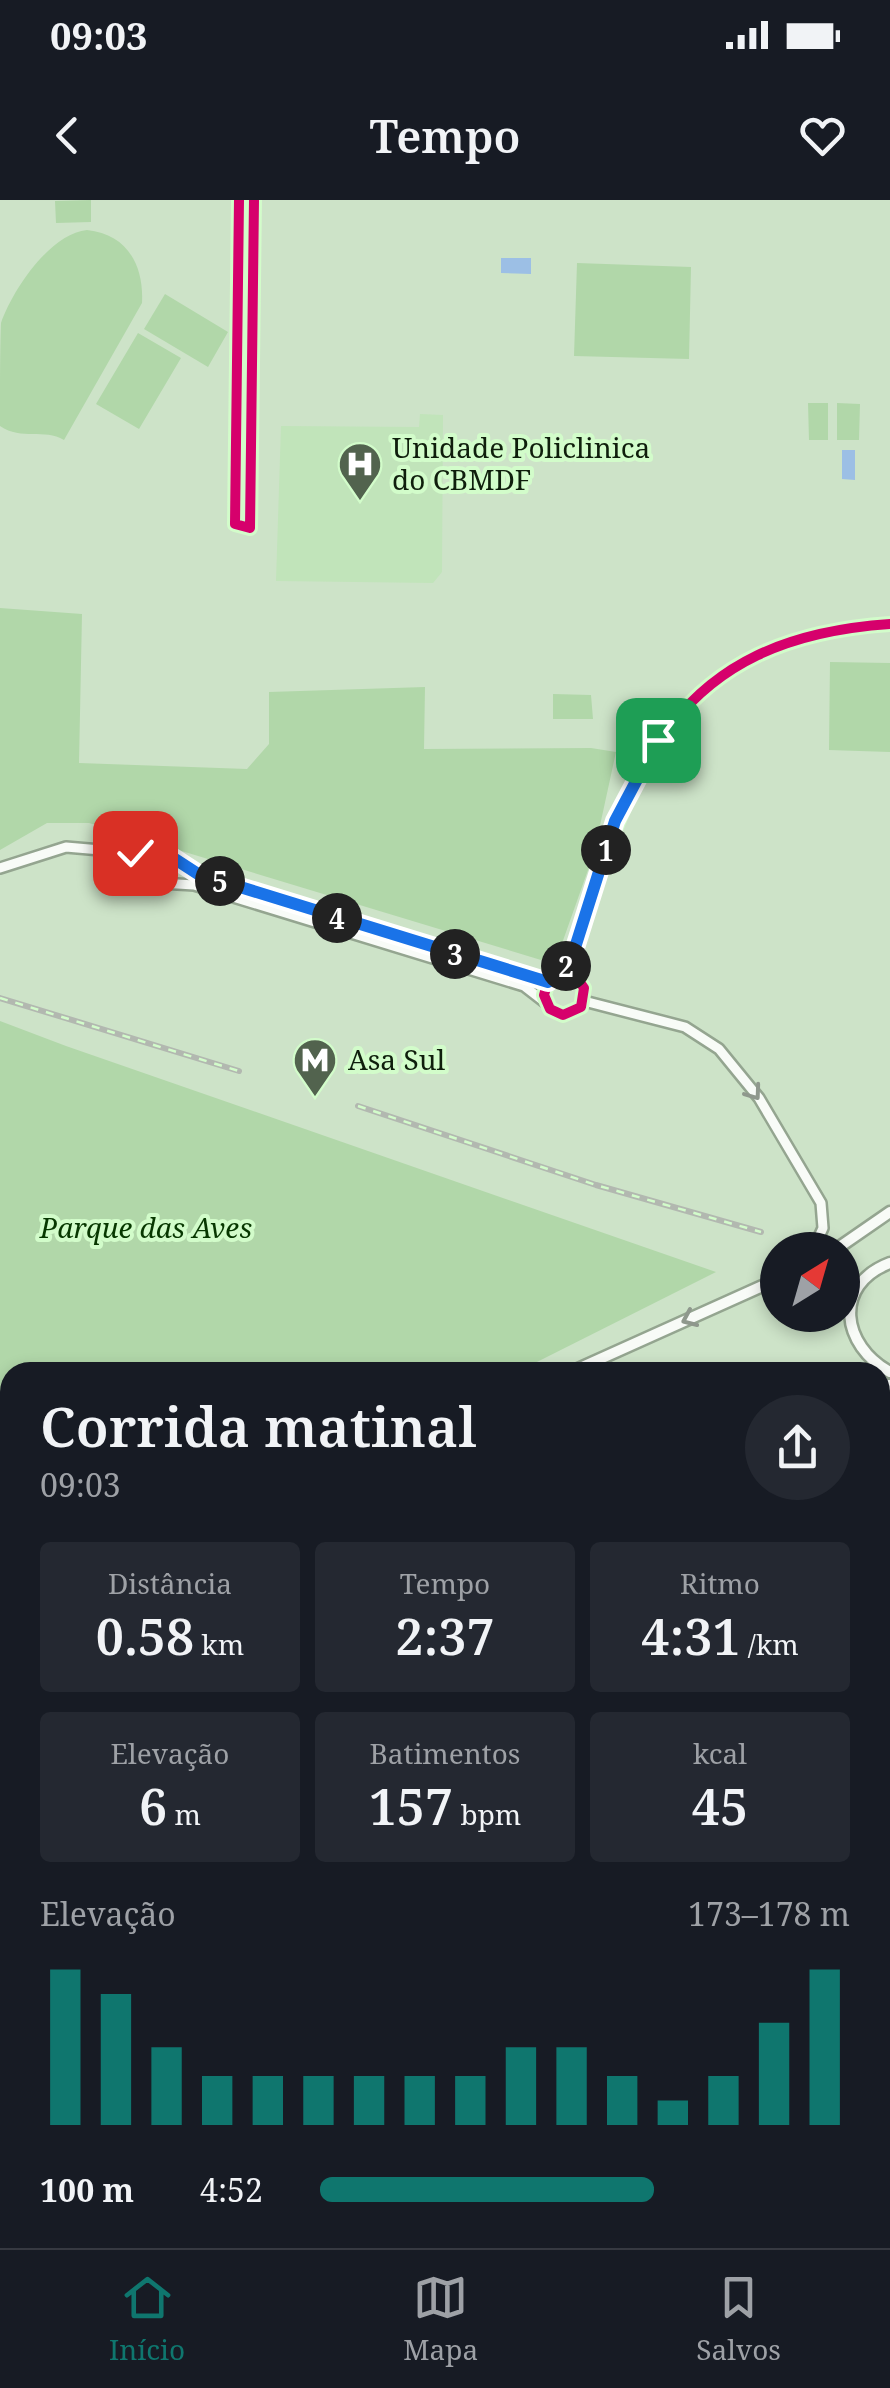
<!DOCTYPE html>
<html lang="pt">
<head>
<meta charset="utf-8">
<style>
  body { margin:0; font-family:"Noto Serif",serif; background:#242831; color:#f1f3f6; height:100vh; display:flex; flex-direction:column; font-size:38px; white-space:nowrap }
  * { box-sizing:border-box; margin:0 }
  p { font-size:32px; color:#9ea1a6 }
  .icon { flex:none; width:55px; height:55px; fill:none; stroke:currentColor; stroke-width:2; stroke-linecap:round; stroke-linejoin:round }
  .map { position:relative; flex:1; overflow:hidden }
  .details { position:absolute; left:0px; top:1162px; width:890px; height:888px; display:flex; flex-direction:column; background:#171b24; border-radius:30px 30px 0 0; box-shadow:0 5px 15px #0003 }
  .details>* { flex:none }
  .needle { width:65px; rotate:37deg }
  .tools { position:absolute; left:760px; top:1032px; display:grid; gap:20px }
  .tools a { display:grid; place-items:center; width:100px; height:100px; border-radius:50%; background:#171b24; box-shadow:0 5px 15px #0003; font-size:50px }
  .pin { position:absolute; display:grid; place-items:center; width:85px; height:85px; color:#fff; margin:-42px; border-radius:20px; box-shadow:0 5px 15px #0006 }
  .km { position:absolute; width:50px; height:50px; margin:-25px; border-radius:50%; background:#222; color:#fff; font-size:28px; line-height:50px; text-align:center }
  .round { display:grid; place-items:center; flex:none; width:105px; height:105px; border-radius:52px; background:#242831 }
  .headline { display:flex; align-items:center; justify-content:space-between; height:170px; padding:0 40px }
  h1 { font-size:55px; font-weight:600; line-height:75px }
  .metrics { display:grid; grid-template-columns:repeat(3,1fr); gap:15px; height:170px; padding:10px 40px }
  .metrics div { display:grid; align-content:center; border-radius:10px; background:#242831; text-align:center }
  .metrics b { font-size:50px; font-weight:600 }
  .metrics small { font-size:28px; font-weight:400 }
  .metrics p { font-size:28px }
  .chart { height:280px; padding:20px 40px }
  .chart p { display:flex; justify-content:space-between }
  .chart svg { width:100%; height:180px; margin-top:10px; stroke:#0f766e; stroke-width:6 }
  ul { padding:0 40px; list-style:none; font-size:32px }
  li { display:grid; grid-template-columns:160px 120px 1fr; align-items:center; height:75px }
  li i { height:25px; border-radius:12px; background:#0f766e }
  .status { display:flex; justify-content:space-between; align-items:center; height:70px; padding:0 50px; background:#171b24; direction:ltr }
  .status svg { height:28px; fill:currentColor }
  header { display:flex; justify-content:space-between; align-items:center; height:130px; padding:0 40px; background:#171b24; font-size:45px; font-weight:600 }
  .tabs { display:flex; justify-content:space-around; align-items:center; height:140px; border-top:2px solid #363941; background:#171b24; font-size:28px; color:#9ea1a6 }
  .tabs a { display:grid; justify-items:center; gap:5px }
  .tabs .active { color:#0f766e }
  .map>svg:first-child { display:block }
  .built { fill:#c1e4ba }
  .green { fill:#b1d7a9 }
  .water { fill:#9cbfe5 }
  .lines { fill:none; stroke-linecap:round; stroke-linejoin:round }
  .tertiary-casing { stroke:#94a590; stroke-width:14 }
  .primary-casing { stroke:#94a590; stroke-width:15 }
  .trunk-casing { stroke:#94a590; stroke-width:16 }
  .tertiary { stroke:#f8fbf7; stroke-width:9 }
  .primary { stroke:#f8fbf7; stroke-width:10 }
  .trunk { stroke:#f8fbf7; stroke-width:11 }
  .rail-casing { stroke:#b2b8b0; stroke-width:6 }
  .rail { stroke:#d2fcca; stroke-width:2.5; stroke-dasharray:8; stroke-linecap:butt }
  .cycleway-casing { stroke:#d2fcca; stroke-width:16 }
  .cycleway { stroke:#d6006c; stroke-width:10 }
  .oneway { stroke:#8f988d }
  .route-casing { stroke:#fff; stroke-width:20 }
  .route { stroke:#1a73e8; stroke-width:12 }
  .labels { text-anchor:middle; stroke-width:8; stroke-linejoin:round; paint-order:stroke }
  .poi-label { font-size:28px; fill:#0f1e0c; stroke:#d2fcca; text-anchor:start }
  .park-label { font-size:28px; font-style:italic; fill:#073700; stroke:#d2fcca }
</style>
</head>
<body>
<div class="status"><b>09:03</b><svg viewBox="0 0 49 12"><path d="M0 12V9h3v3zM5 12V6h3v6zM10 12V3h3v9zM15 12V0h3v12zM26 1h20v11H26zM47 4h2v5h-2z"/></svg></div>
<header><svg class="icon" aria-label="back" viewBox="0 0 24 24"><path d="M15 5l-7 7 7 7"/></svg>Tempo<svg class="icon" aria-label="heart" viewBox="0 0 24 24"><path d="M12 20l-8-8c-3-5 5-10 8-4 3-6 11-1 8 4z"/></svg></header>
<div class="map">
<svg width="890" height="2048" viewBox="0 0 890 2048">
  <rect width="100%" height="100%" fill="#cde3c8"/>
  <path class="built" d="M420 214 443 215 442 372 433 383 276 381 281 226 419 227Z"/>
  <path class="green" d="M91 0V22L56 23 55 1Z
    M87 30C127 34 144 65 142 103L64 240C44 228 22 241 0 226 0 199 0 146 1 123 13 89 50 34 87 30Z
    M577 63 691 67 689 159 574 156Z
    M165 94 228 132 208 167 144 129Z
    M138 133 181 158 139 229 96 204Z
    M808 203H828V240H809Z
    M837 203 860 204 859 240H837Z
    M0 408 82 414 79 563 247 569 269 544V492L425 487 424 549 591 548 616 552 594 653 560 749 541 760 89 623H47L0 650Z
    M830 462 890 463V552L829 550Z
    M553 494 591 495 593 519H553Z
    M0 821 66 846 716 1072 517 1172H10V1516L0 1527Z
    M880 1440 890 1447V2048H118L115 2040H880Z
    M0 1686 10 1727V1799L0 1782Z
    M0 1814 10 1830V1981L0 1985Z
    M19 2040H95L97 2048H28Z"/>
  <path class="water" d="M501 58H531V74L501 73Z
    M842 250H855V280L842 279Z"/>
  <g class="lines">
    <g class="tertiary-casing">
      <path id="tertiary" d="M239 0 235 324 250 328 254 0
        M130 667a20 20 0 1 1 40 0a20 20 0 1 1-40 0Z
        M165 653 198 674 548 781 562 773 577 778 584 788 581 807 563 815 550 809 544 795 548 781
        M0 668 66 647 135 653
        M161 683 194 685 524 786 546 803
        M562 773 573 754C631 570 670 439 890 424
        M584 801 685 827 719 849 759 898 821 1003 823 1028 813 1050"/>
    </g>
    <g class="primary-casing">
      <path id="primary" d="M835 1050 890 1012
        M890 1063C832 1085 842 1146 890 1172
        M571 1172 778 1079
        M880 1185H890
        M880 1257 890 1249
        M880 1365 890 1370
        M880 1418 890 1426"/>
    </g>
    <g class="trunk-casing">
      <path id="trunk" d="M880 1204H890
        M880 1222H890
        M0 1566 10 1555
        M0 1592 10 1581
        M10 1622 4 1667 10 1702
        M0 1794 10 1812
        M0 1991 10 1988
        M0 2034 15 2048
        M101 2040 103 2048"/>
    </g>
    <use href="#tertiary" class="tertiary"/>
    <use href="#primary" class="primary"/>
    <use href="#trunk" class="trunk"/>
    <g class="rail-casing">
      <path id="rail" d="M0 798 239 871
        M358 906 596 985 761 1032"/>
    </g>
    <use href="#rail" class="rail"/>
    <g class="cycleway-casing">
      <path id="cycleway" d="M239 0 235 324 250 328 254 0
        M165 653 198 674 548 781 562 773 577 778 584 788 581 807 563 815 550 809 544 795 548 781
        M562 773 573 754C631 570 670 439 890 424"/>
    </g>
    <use href="#cycleway" class="cycleway"/>
  </g>
  <defs><path id="oneway-chevron" d="M-2-3.5L2.5 0L-2 3.5" fill="none" stroke-width="1.6" stroke-linecap="round" stroke-linejoin="round" transform="scale(2.5)"/></defs>
  <g class="oneway">
    <use href="#oneway-chevron" transform="translate(754 893) rotate(54)"/>
    <use href="#oneway-chevron" transform="translate(689 1119) rotate(156)"/>
  </g>
  <g class="lines">
    <g class="route-casing">
      <path id="route" d="M135 653 158 648 198 674 548 782 562 773 573 754 615 621 658 540"/>
    </g>
    <use href="#route" class="route"/>
  </g>
  <defs>
    <g id="hospital-pin" transform="scale(2.25)"><path d="M0 17L-7.5 6A9.5 9.5 0 1 1 7.5 6Z" fill="#52634e" stroke="#d2fcca"/><path d="M-5-5h3v3.5h4V-5h3V5h-3V1.5h-4V5h-3Z" fill="#fff"/></g>
    <g id="metro-pin" transform="scale(2.25)"><path d="M0 17L-7.5 6A9.5 9.5 0 1 1 7.5 6Z" fill="#52634e" stroke="#d2fcca"/><path d="M-5.5 5V-5H-3L0 0L3-5H5.5V5H3V-.5L0 4L-3-.5V5Z" fill="#fff"/></g>
  </defs>
  <g fill-rule="evenodd">
    <use href="#hospital-pin" x="360" y="264"/>
    <use href="#metro-pin" x="315" y="860"/>
  </g>
  <g class="labels">
    <g class="poi-label">
      <text x="392" y="258">Unidade Policlinica<tspan x="392" dy="32">do CBMDF</tspan></text>
      <text x="348" y="870">Asa Sul</text>
    </g>
    <g class="park-label">
      <text x="146" y="1038">Parque das Aves</text>
    </g>
  </g>
</svg>
<div class="tools">
<a><svg class="needle" viewBox="-14 -14 28 28"><path d="M0-13l5 13h-10z" fill="#e53935"/><path d="M0 13l5-13h-10z" fill="#9ea1a6"/></svg></a>
</div>
<div class="pin" style="left:658px;top:540px;background:#1e9e55"><svg class="icon" aria-label="arrive" viewBox="0 0 24 24"><path d="M6 21V4h12l-3 4 3 4H6"/></svg></div>
<div class="pin" style="left:135px;top:653px;background:#d93025"><svg class="icon" aria-label="check" viewBox="0 0 24 24"><path d="M5 12l5 5 9-10"/></svg></div>
<b class="km" style="left:606px;top:650px">1</b>
<b class="km" style="left:566px;top:766px">2</b>
<b class="km" style="left:455px;top:754px">3</b>
<b class="km" style="left:337px;top:718px">4</b>
<b class="km" style="left:220px;top:681px">5</b>
<section class="details">
<div class="headline"><div><h1>Corrida matinal</h1><p>09:03</p></div><a class="round"><svg class="icon" aria-label="share" viewBox="0 0 24 24"><path d="M12 15V3M7 8l5-5 5 5M5 13v7h14v-7"/></svg></a></div>
<div class="metrics">
<div><p>Distância</p><b>0.58<small> km</small></b></div>
<div><p>Tempo</p><b>2:37</b></div>
<div><p>Ritmo</p><b>4:31<small> /km</small></b></div>
</div>
<div class="metrics">
<div><p>Elevação</p><b>6<small> m</small></b></div>
<div><p>Batimentos</p><b>157<small> bpm</small></b></div>
<div><p>kcal</p><b>45</b></div>
</div>
<div class="chart"><p><span>Elevação</span>173–178 m</p>
<svg viewBox="0 0 160 44" preserveAspectRatio="none"><path d="M5 44V6M15 44V12M25 44V25M35 44V32M45 44V32M55 44V32M65 44V32M75 44V32M85 44V32M95 44V25M105 44V25M115 44V32M125 44V38M135 44V32M145 44V19M155 44V6"/></svg>
</div>
<ul>
<li><b>100 m</b>4:52<i style="width:63%"></i></li>
</ul>
</section>
</div>
<nav class="tabs">
<a class="active"><svg class="icon" aria-label="home" viewBox="0 0 24 24"><path d="M3 11l9-7 9 7M6 9v11h12V9"/></svg>Início</a>
<a><svg class="icon" aria-label="map" viewBox="0 0 24 24"><path d="M3 6l6-2 6 2 6-2v14l-6 2-6-2-6 2zM9 4v14M15 6v14"/></svg>Mapa</a>
<a><svg class="icon" aria-label="saved" viewBox="0 0 24 24"><path d="M7 4h10v16l-5-4-5 4z"/></svg>Salvos</a>
</nav>
</body>
</html>
